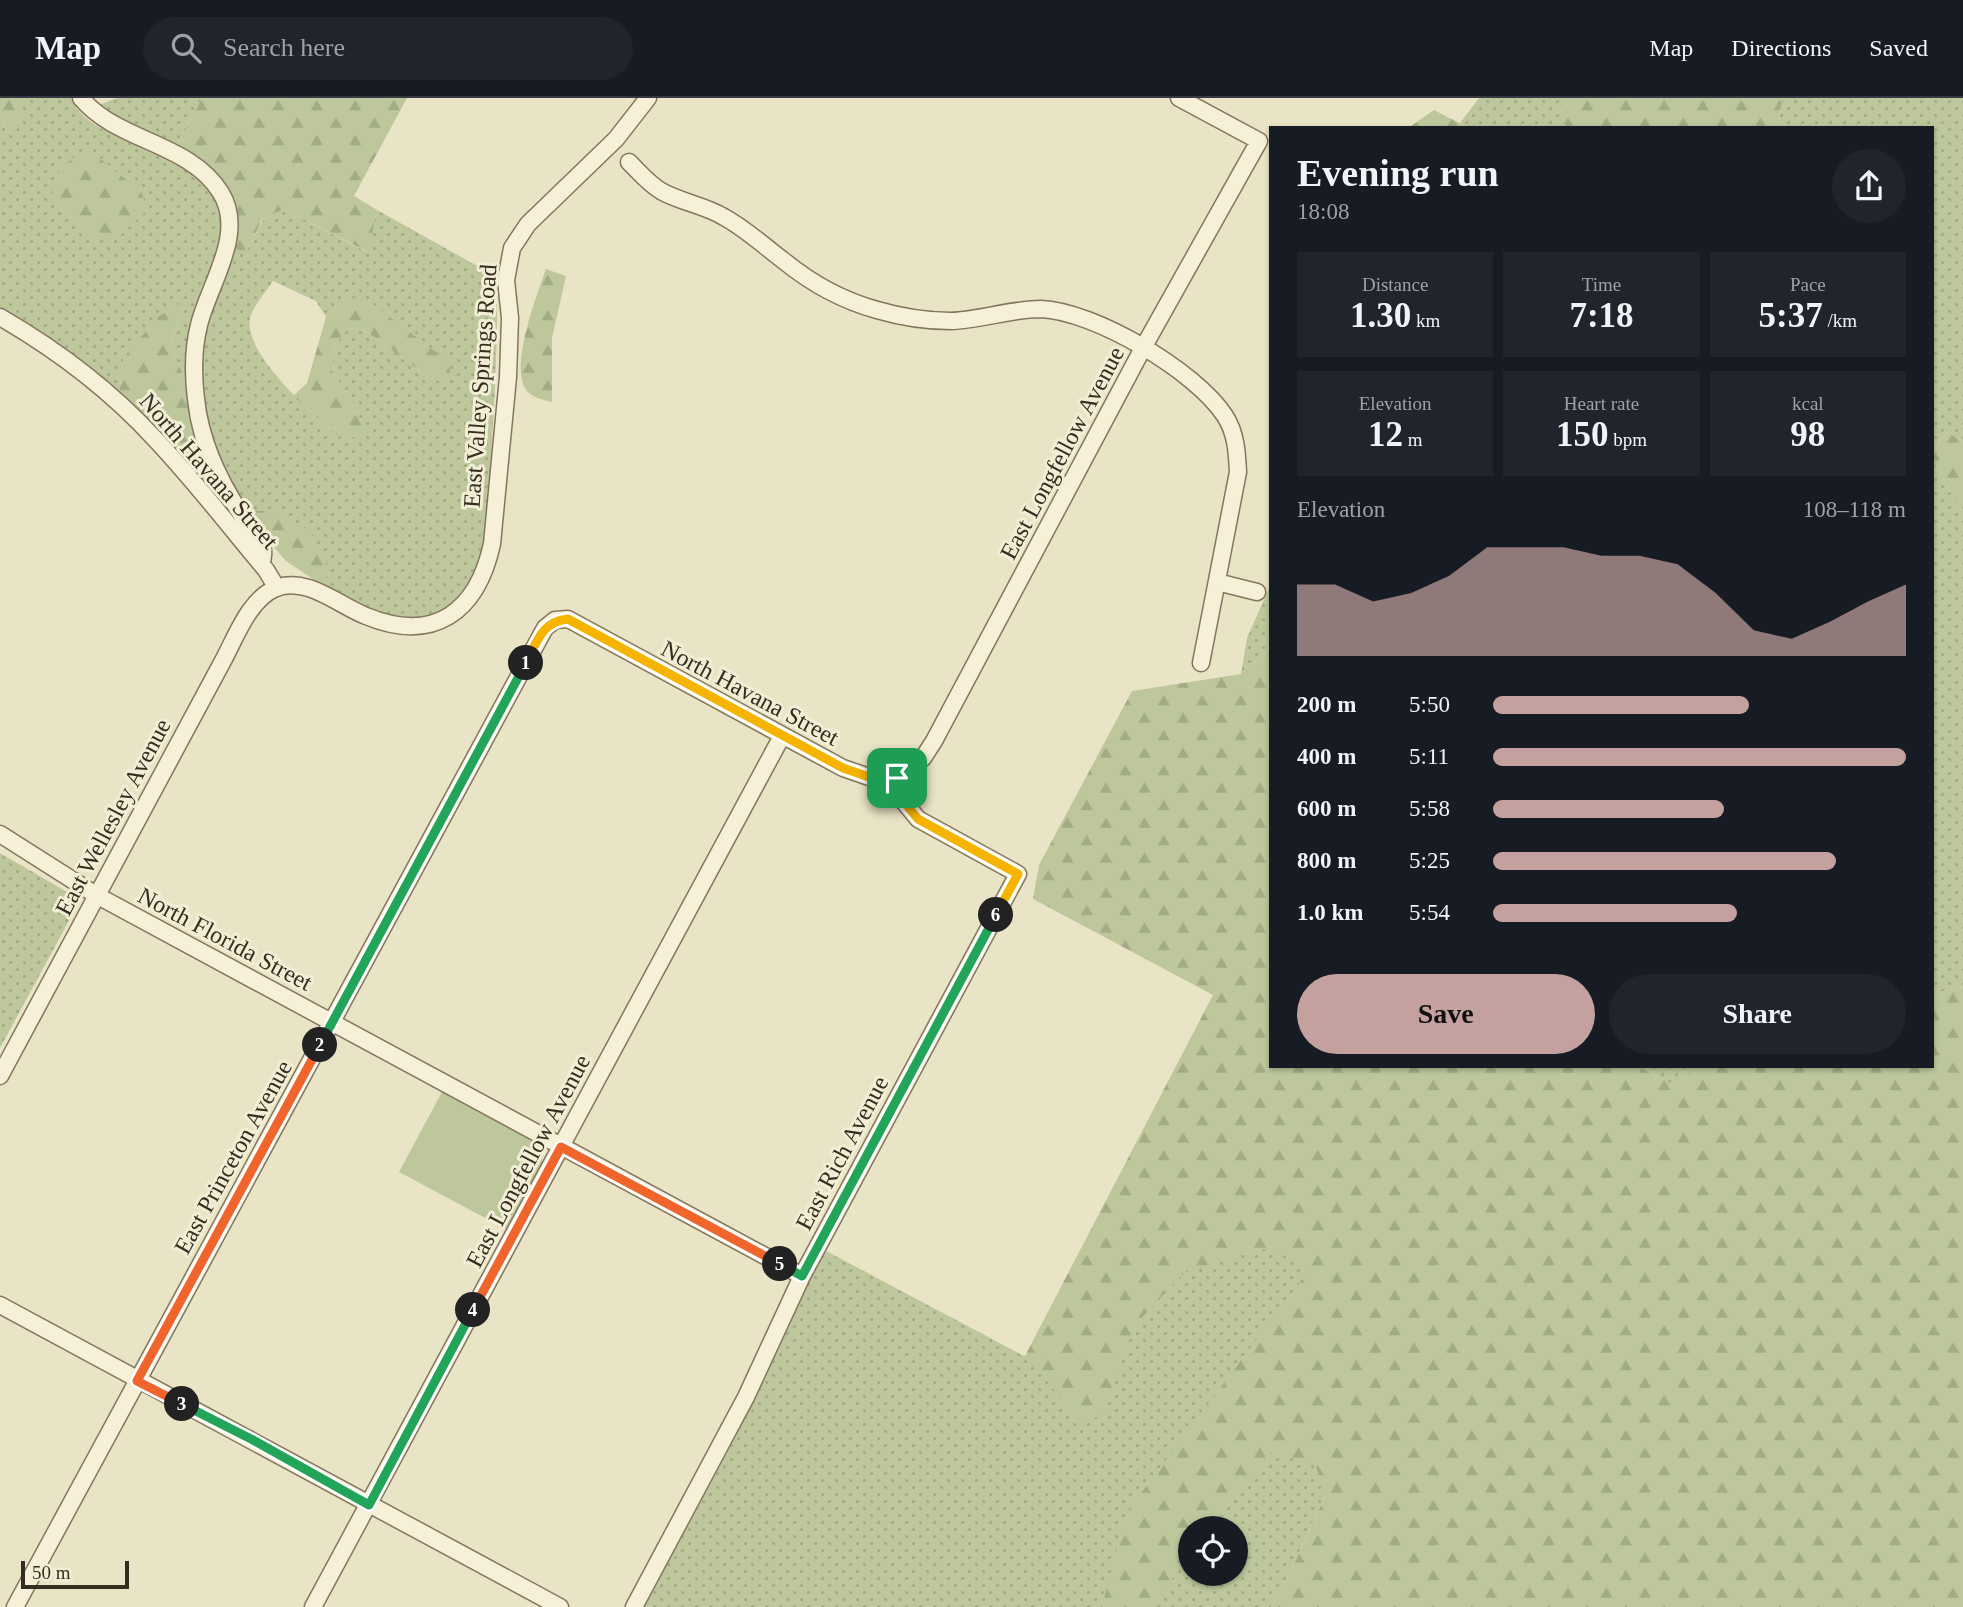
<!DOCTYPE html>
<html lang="en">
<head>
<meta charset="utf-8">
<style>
  body { margin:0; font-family:Georgia,serif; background:#20242c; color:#f1f3f6; height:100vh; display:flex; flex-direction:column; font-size:26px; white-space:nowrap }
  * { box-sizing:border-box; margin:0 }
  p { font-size:23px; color:#9ea1a6 }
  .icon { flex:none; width:38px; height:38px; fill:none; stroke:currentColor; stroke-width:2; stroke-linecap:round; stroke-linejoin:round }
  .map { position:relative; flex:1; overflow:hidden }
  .side { position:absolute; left:1269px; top:28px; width:665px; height:942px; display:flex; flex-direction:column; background:#171b24; border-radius:0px; box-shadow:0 2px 5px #0004 }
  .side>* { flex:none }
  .tools { position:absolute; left:1178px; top:1418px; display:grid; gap:14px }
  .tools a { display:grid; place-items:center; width:70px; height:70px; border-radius:50%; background:#171b24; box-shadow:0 2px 5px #0004; font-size:35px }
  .scale { position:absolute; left:21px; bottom:18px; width:108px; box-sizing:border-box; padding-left:7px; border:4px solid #352d20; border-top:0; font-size:19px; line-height:24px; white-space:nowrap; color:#352d20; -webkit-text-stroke:5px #f2edd5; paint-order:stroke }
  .pin { position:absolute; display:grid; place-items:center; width:60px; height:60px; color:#fff; margin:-30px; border-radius:14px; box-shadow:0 4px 10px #0006 }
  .km { position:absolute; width:35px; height:35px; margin:-18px; border-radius:50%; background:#222; color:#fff; font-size:19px; line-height:35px; text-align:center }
  .round { display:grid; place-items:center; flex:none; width:74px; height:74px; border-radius:37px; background:#20242c }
  .headline { display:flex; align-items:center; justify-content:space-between; height:119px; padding:0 28px }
  h1 { font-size:38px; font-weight:700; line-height:52px }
  .stats { display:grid; grid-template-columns:repeat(3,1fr); gap:10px; height:119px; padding:7px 28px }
  .stats div { display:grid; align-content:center; border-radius:0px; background:#20242c; text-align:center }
  .stats b { font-size:35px; font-weight:700 }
  .stats small { font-size:19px; font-weight:400 }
  .stats p { font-size:19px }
  .chart { height:196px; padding:14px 28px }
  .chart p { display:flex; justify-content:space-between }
  .chart svg { width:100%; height:126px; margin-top:7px; fill:#c4a19e; opacity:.7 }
  .action { display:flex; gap:14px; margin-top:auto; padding:14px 28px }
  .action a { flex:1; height:80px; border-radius:42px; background:#c4a19e; color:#111; font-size:28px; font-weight:700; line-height:80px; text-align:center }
  .action a+a { background:#20242c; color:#f1f3f6 }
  ul { padding:0 28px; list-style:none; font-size:23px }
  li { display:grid; grid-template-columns:112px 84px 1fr; align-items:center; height:52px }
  li i { height:18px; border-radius:9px; background:#c4a19e }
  header { display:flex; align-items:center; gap:42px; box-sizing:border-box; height:98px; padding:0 35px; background:#171b24; border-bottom:2px solid #363941 }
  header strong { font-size:33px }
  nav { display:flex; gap:38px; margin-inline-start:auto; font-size:24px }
  .search { width:490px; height:63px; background:#20242c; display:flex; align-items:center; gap:18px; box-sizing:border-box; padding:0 24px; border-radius:38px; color:#9ea1a6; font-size:26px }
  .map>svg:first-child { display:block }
  .grass { fill:url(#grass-dots); fill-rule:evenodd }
  .forest { fill:url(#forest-firs) }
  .park { fill:#bdc79b }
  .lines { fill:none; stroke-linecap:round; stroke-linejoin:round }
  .minor-casing { stroke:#84765d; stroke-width:19 }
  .minor { stroke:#f6f0d8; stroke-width:16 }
  .split-1-casing { stroke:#fff; stroke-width:14 }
  .split-2-casing { stroke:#fff; stroke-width:14 }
  .split-3-casing { stroke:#fff; stroke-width:14 }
  .split-4-casing { stroke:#fff; stroke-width:14 }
  .split-5-casing { stroke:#fff; stroke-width:14 }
  .split-6-casing { stroke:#fff; stroke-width:14 }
  .split-7-casing { stroke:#fff; stroke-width:14 }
  .split-1 { stroke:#f5b400; stroke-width:9 }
  .split-2 { stroke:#22a559; stroke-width:9 }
  .split-3 { stroke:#f0652b; stroke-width:9 }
  .split-4 { stroke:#22a559; stroke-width:9 }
  .split-5 { stroke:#f0652b; stroke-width:9 }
  .split-6 { stroke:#22a559; stroke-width:9 }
  .split-7 { stroke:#f5b400; stroke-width:9 }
  .labels { text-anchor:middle; stroke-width:6; stroke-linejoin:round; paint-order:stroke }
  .street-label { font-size:24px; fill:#352d20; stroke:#f2edd5 }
</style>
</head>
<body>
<header>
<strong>Map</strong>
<div class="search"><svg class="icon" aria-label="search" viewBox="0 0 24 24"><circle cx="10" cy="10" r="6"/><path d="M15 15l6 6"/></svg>Search here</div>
<nav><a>Map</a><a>Directions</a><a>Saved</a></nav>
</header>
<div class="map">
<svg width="1963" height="1509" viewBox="0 0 1963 1509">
  <defs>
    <pattern id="grass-dots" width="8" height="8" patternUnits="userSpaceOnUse" patternTransform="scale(1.75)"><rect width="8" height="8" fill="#bdc79b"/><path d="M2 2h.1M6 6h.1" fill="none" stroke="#a3ab85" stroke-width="1.8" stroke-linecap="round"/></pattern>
    <pattern id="forest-firs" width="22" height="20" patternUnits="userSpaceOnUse" patternTransform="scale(1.75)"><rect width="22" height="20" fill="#bdc79b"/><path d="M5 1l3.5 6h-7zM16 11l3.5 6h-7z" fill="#a3ab85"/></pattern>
  </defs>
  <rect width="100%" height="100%" fill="#eae4c6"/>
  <path class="grass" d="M21 0H71C90 41 145 40 178 64 251 117 215 149 195 218 193 226 189 235 188 244 186 257 188 272 188 286L170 250 183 210 124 259 119 294 33 231 0 213V18L6 33 21 24Z
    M117 0H202L176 49 118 22 99 7Z
    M1479 0H1574L1559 14 1567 30H1469L1460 25Z
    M1782 0H1963V343L1944 333 1932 360V30H1771L1779 23Z
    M284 111 367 154 377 112 497 179C498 249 494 318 489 387 487 414 488 466 473 487 435 542 372 519 326 490V465L242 412 214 352 199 293 200 246 232 148 247 153 263 122ZM273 183 316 203 326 219 348 198 434 283 364 232 347 230 335 247 332 272 365 329 338 338C312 315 243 256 250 220 252 210 267 192 273 183Z
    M202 357 254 442 251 449 183 360Z
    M1932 361 1957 404H1963V889L1932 896Z
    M1270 488V551L1241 576 1247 540Z
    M0 755 67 794 73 803 72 817 0 950Z
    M1637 968H1701L1676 988Z
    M1270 1149 1350 1165 1401 1232 1283 1490 1271 1509H644L735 1340 798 1203 826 1153 1024 1258 1186 1172ZM1190 1430H1236V1475H1190Z"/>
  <path class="forest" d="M0 0H21V24L16 33H6L0 18Z
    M202 0H407L354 98 377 112 368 154 284 111 262 122 246 156 232 148 238 119 228 94 176 49Z
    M1574 0H1782L1779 23 1771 30H1567L1559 14Z
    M1434 12 1469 30H1408Z
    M81 54 96 57 142 95 147 112 114 143 86 137 52 96 60 70Z
    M546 171 566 178 552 240V304C544 302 533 300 527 293 508 271 537 197 546 171Z
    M348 198 374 207 446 262 453 281 434 283 364 232 347 230 335 247 332 272 365 329 358 340 338 338 293 298 307 285 326 219Z
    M179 206 183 210 170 250 188 286 202 357 183 360 119 294 124 259 158 219Z
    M1944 333 1963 343V404H1957L1932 361Z
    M242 412 278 414 310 433 326 465V490L286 463Z
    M1270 551V968H1637L1676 988 1701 968H1932V896L1963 889V1509H1271L1283 1490 1327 1394 1314 1365 1270 1355 1212 1430H1190V1458L1150 1509H1102L1126 1415 1306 1176 1295 1164 1270 1149 1186 1173 1134 1228 1103 1315 1082 1327 1026 1256 1213 897 1033 801 1039 767 1132 593 1241 576Z"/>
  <path class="park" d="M442 994 536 1045 543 1054 542 1065 506 1131 399 1074Z"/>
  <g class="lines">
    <g class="minor-casing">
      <path id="minor" d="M81 0C117 44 190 44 221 95 246 136 209 186 199 227 193 251 193 277 196 301 201 350 224 393 252 432 260 443 267 452 261 466
        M629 64C639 74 648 85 661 93 680 104 704 107 724 119 746 131 764 148 784 163 811 185 844 203 877 212 901 219 926 223 951 223 981 222 1011 211 1041 211 1094 213 1196 273 1225 318 1236 335 1237 354 1238 374L1201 565
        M0 219C57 252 110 292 155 341 194 382 229 428 266 472L277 490
        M1217 484 1257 494
        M897 680 923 660 934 643 1143 250 1259 43 1179 0
        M0 736 96 797 802 1178
        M0 978 225 559C237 536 250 501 276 490 307 478 338 507 366 518 434 546 477 514 492 446L508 279 510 220 506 182 512 150 528 126 616 41 648 0
        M0 1207 560 1509
        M15 1509 545 530 555 522 568 521 843 670 869 679 897 680
        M313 1509 782 638
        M634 1509 746 1299 802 1178 1018 776 918 721 904 704 897 680"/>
    </g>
    <use href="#minor" class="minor"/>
  </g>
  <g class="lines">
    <g class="split-1-casing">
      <path id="split-1" d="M526 565C537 544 542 523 568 521L843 670 869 679 897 680"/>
    </g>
    <g class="split-2-casing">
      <path id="split-2" d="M320 947 526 565"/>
    </g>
    <g class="split-3-casing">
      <path id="split-3" d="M182 1306 137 1283 320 947"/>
    </g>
    <g class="split-4-casing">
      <path id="split-4" d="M182 1306 253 1342 369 1407 473 1212"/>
    </g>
    <g class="split-5-casing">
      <path id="split-5" d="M473 1212 561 1049 780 1166"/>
    </g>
    <g class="split-6-casing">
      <path id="split-6" d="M780 1166 802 1178 996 817"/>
    </g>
    <g class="split-7-casing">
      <path id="split-7" d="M897 680 904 704 918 721 1018 776 996 817"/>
    </g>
    <use href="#split-1" class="split-1"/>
    <use href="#split-2" class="split-2"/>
    <use href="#split-3" class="split-3"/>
    <use href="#split-4" class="split-4"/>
    <use href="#split-5" class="split-5"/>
    <use href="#split-6" class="split-6"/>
    <use href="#split-7" class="split-7"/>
  </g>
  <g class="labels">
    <g class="street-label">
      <text transform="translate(480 288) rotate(-86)" y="8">East Valley Springs Road</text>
      <text transform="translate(1062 355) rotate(-62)" y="8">East Longfellow Avenue</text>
      <text transform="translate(209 373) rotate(49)" y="8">North Havana Street</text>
      <text transform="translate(750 595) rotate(28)" y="8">North Havana Street</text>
      <text transform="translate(113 719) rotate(-62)" y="8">East Wellesley Avenue</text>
      <text transform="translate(225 841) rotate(28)" y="8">North Florida Street</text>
      <text transform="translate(842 1055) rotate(-62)" y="8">East Rich Avenue</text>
      <text transform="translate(233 1059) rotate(-61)" y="8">East Princeton Avenue</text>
      <text transform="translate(528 1063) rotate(-62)" y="8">East Longfellow Avenue</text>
    </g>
  </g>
</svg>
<div class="tools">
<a><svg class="icon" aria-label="locate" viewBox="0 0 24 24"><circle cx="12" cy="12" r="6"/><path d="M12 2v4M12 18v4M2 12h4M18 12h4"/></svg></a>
</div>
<div class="scale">50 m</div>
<div class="pin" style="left:897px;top:680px;background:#1e9e55"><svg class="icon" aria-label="arrive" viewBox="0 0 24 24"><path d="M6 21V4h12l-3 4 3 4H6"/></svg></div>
<b class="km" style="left:526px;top:565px">1</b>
<b class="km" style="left:320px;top:947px">2</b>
<b class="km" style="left:182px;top:1306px">3</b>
<b class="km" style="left:473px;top:1212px">4</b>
<b class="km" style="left:780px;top:1166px">5</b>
<b class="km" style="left:996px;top:817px">6</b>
<section class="side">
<div class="headline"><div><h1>Evening run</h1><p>18:08</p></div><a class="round"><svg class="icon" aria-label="share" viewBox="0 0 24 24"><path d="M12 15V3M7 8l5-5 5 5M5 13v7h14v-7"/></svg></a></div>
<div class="stats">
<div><p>Distance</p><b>1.30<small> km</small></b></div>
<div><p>Time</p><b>7:18</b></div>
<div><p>Pace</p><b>5:37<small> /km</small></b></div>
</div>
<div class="stats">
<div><p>Elevation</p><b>12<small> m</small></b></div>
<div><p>Heart rate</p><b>150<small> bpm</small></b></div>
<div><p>kcal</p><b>98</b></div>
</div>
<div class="chart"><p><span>Elevation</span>108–118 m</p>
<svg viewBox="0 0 160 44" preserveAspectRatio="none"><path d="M0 44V19L10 19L20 25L30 22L40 16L50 6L60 6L70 6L80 9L90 9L100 12L110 22L120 35L130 38L140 32L150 25L160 19V44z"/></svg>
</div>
<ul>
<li><b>200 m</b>5:50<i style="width:62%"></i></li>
<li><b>400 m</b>5:11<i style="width:100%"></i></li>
<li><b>600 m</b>5:58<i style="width:56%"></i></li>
<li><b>800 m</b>5:25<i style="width:83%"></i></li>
<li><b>1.0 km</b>5:54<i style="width:59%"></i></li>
</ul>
<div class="action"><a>Save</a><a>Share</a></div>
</section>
</div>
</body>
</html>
